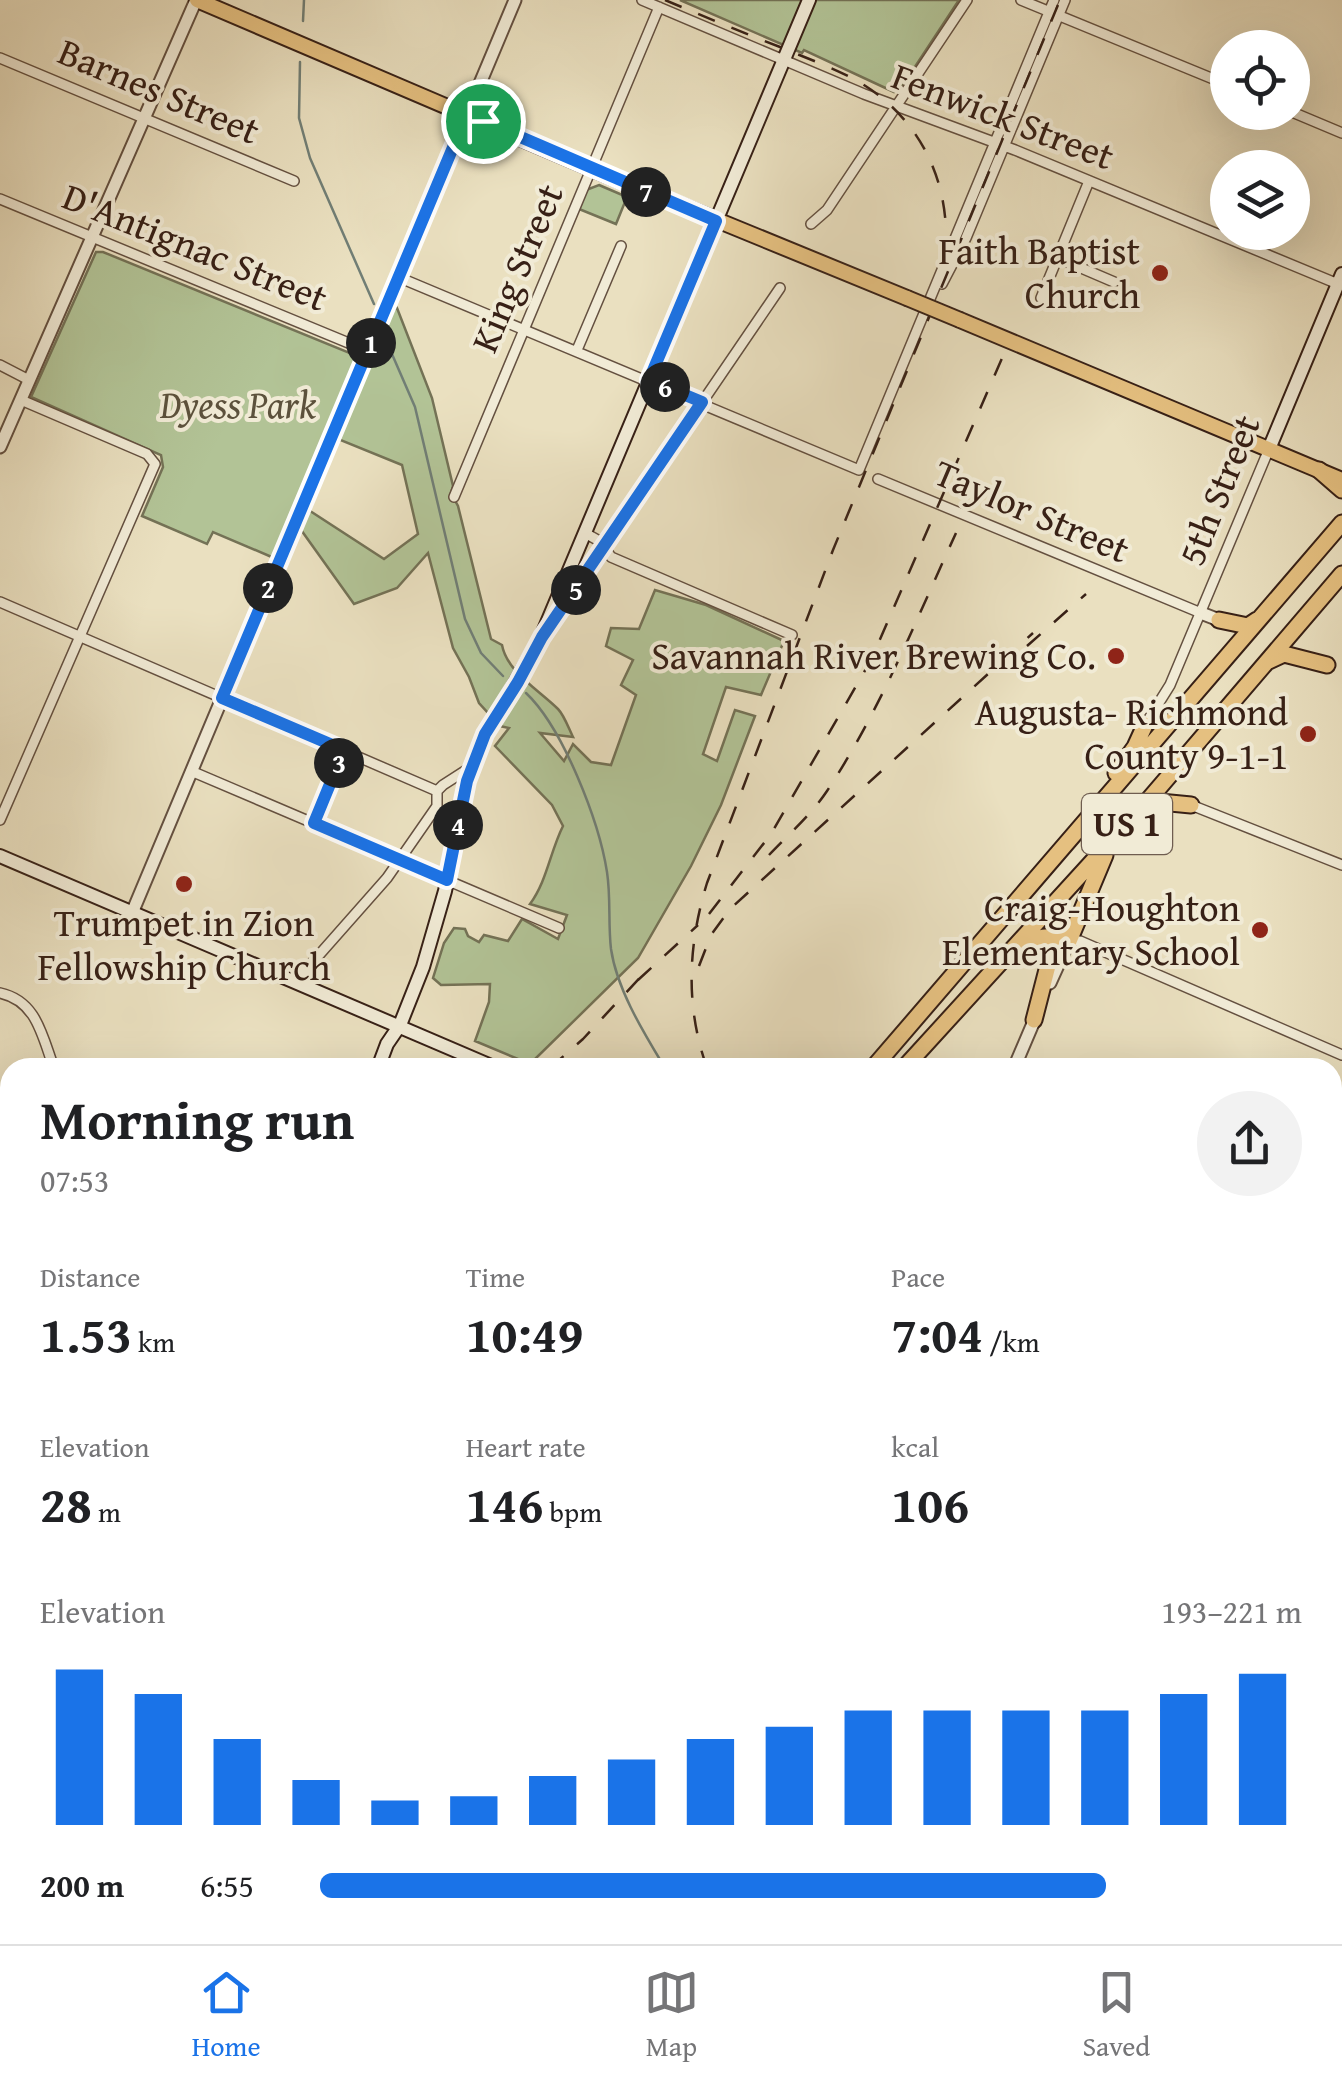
<!DOCTYPE html>
<html lang="en">
<head>
<meta charset="utf-8">
<style>
  body { margin:0; font-family:"Gentium Book Plus",serif; background:#f2f2f2; color:#202124; height:100vh; display:flex; flex-direction:column; font-size:38px; white-space:nowrap }
  * { box-sizing:border-box; margin:0 }
  p { font-size:32px; color:#757577 }
  .icon { flex:none; width:55px; height:55px; fill:none; stroke:currentColor; stroke-width:2; stroke-linecap:round; stroke-linejoin:round }
  .map { position:relative; flex:1; overflow:hidden }
  .panel { position:absolute; left:0px; top:1058px; width:1342px; height:888px; display:flex; flex-direction:column; background:#fff; border-radius:30px 30px 0 0; box-shadow:0 10px 40px #0002 }
  .panel>* { flex:none }
  .buttons { position:absolute; left:1210px; top:30px; display:grid; gap:20px }
  .buttons a { display:grid; place-items:center; width:100px; height:100px; border-radius:50%; background:#fff; box-shadow:0 10px 40px #0002; font-size:50px }
  .pin { position:absolute; display:grid; place-items:center; width:85px; height:85px; color:#fff; margin:-42px; border:5px solid #fff; border-radius:50%; box-shadow:0 2px 10px #0007 }
  .km { position:absolute; width:50px; height:50px; margin:-25px; border-radius:50%; background:#222; color:#fff; font-size:28px; line-height:50px; text-align:center }
  .round { display:grid; place-items:center; flex:none; width:105px; height:105px; border-radius:52px; background:#f2f2f2 }
  .summary { display:flex; align-items:center; justify-content:space-between; height:170px; padding:0 40px }
  h1 { font-size:55px; font-weight:700; line-height:75px }
  .figures { display:grid; grid-template-columns:repeat(3,1fr); gap:15px; height:170px; padding:10px 40px }
  .figures div { display:grid; align-content:center }
  .figures b { font-size:50px; font-weight:700 }
  .figures small { font-size:28px; font-weight:400 }
  .figures p { font-size:28px }
  .chart { height:280px; padding:20px 40px }
  .chart p { display:flex; justify-content:space-between }
  .chart svg { width:100%; height:180px; margin-top:10px; stroke:#1a73e8; stroke-width:6 }
  ul { padding:0 40px; list-style:none; font-size:32px }
  li { display:grid; grid-template-columns:160px 120px 1fr; align-items:center; height:75px }
  li i { height:25px; border-radius:12px; background:#1a73e8 }
  .tabs { display:flex; justify-content:space-around; align-items:center; height:140px; border-top:2px solid #e0e0e0; background:#fff; font-size:28px; color:#757577 }
  .tabs a { display:grid; justify-items:center; gap:5px }
  .tabs .active { color:#1a73e8 }
  .map>svg:first-child { display:block }
  .green { fill:#b2c396; stroke:#747256; stroke-width:2.5 }
  .water { fill:#98bdb5; stroke:#717e75; stroke-width:2.5 }
  .lines { fill:none; stroke-linecap:round; stroke-linejoin:round }
  .stream { stroke:#717e75; stroke-width:2.5 }
  .minor-casing { stroke:#645040; stroke-width:12 }
  .tertiary-casing { stroke:#645040; stroke-width:15 }
  .secondary-casing { stroke:#372016; stroke-width:16 }
  .primary-casing { stroke:#372016; stroke-width:18 }
  .trunk-casing { stroke:#372016; stroke-width:19 }
  .minor { stroke:#f1ebd6; stroke-width:9 }
  .tertiary { stroke:#f1ebd6; stroke-width:11 }
  .secondary { stroke:#f1ebd6; stroke-width:12 }
  .primary { stroke:#e5c080; stroke-width:14 }
  .trunk { stroke:#e5c080; stroke-width:15 }
  .rail { stroke:#372016; stroke-width:2.5; stroke-dasharray:18 18; stroke-linecap:butt }
  .primary-bridge-casing { stroke:#372016; stroke-width:18; stroke-linecap:butt }
  .primary-bridge { stroke:#e5c080; stroke-width:14 }
  .route-casing { stroke:#fff; stroke-width:20 }
  .route { stroke:#1a73e8; stroke-width:12 }
  .poi-dot { fill:#8f2418; stroke:#f1ebd6; stroke-width:4 }
  .labels { text-anchor:middle; stroke-width:8; stroke-linejoin:round; paint-order:stroke }
  .shield { fill:#f1ebd6; stroke:#6f5d50; stroke-width:2.5 }
  .shield-label { font-size:35px; font-weight:bold; fill:#372016 }
  .street-label { font-size:38px; fill:#372016; stroke:#f1ebd6 }
  .poi-label { font-size:38px; fill:#372016; stroke:#f1ebd6; text-anchor:end }
  .park-label { font-size:38px; font-style:italic; fill:#5c513c; stroke:#f1ebd6 }
</style>
</head>
<body>
<div class="map">
<svg width="1342" height="1944" viewBox="0 0 1342 1944">
  <rect width="100%" height="100%" fill="#eae0c0"/>
  <filter id="stains"><feTurbulence type="fractalNoise" baseFrequency=".002" numOctaves="4"/><feColorMatrix values="0 0 0 0 .2 0 0 0 0 .09 0 0 0 0 .02 0 0 0 .5 -.17"/></filter>
  <radialGradient id="worn" r=".72"><stop offset=".6" stop-color="#630" stop-opacity="0"/><stop offset="1" stop-color="#630" stop-opacity=".3"/></radialGradient>
  <path class="green" d="M680 0H959L901 88 894 92 804 50 802 53Z
    M599 185 627 197 616 224 579 209 586 190Z
    M96 252H103L369 361 391 311 397 308 432 398 453 486 451 493 458 506 491 639 502 645C507 672 539 690 558 709 564 715 569 729 573 737L540 733 564 761 573 744 591 762 611 765 636 695 621 685 633 660 606 646 611 628 639 629 655 590 706 605 784 641 761 695 726 687 703 754 717 761 735 710 755 716 721 805 691 866 638 958 530 1064 475 1041 489 1002 490 984 441 985 433 978 444 943 454 928 465 929 468 936 479 942 484 935 508 941 522 919 558 939 567 915 530 904C547 881 550 852 563 826L552 805 495 746 509 728 500 726 479 703 469 677 453 648 428 553 397 588 354 604 299 527 307 509 384 559 418 534 402 465 326 434 274 558 213 532 207 544 142 516 163 467 161 455 31 397Z"/>
  <path class="water" d="M1154 1935H1264L1259 1944H1174Z"/>
  <g class="lines">
    <path class="stream" d="M303 21 304 0
      M300 62 299 118 310 158 374 304
      M385 338 415 407 465 619 481 653 503 676
      M526 693C563 728 599 821 607 872 611 898 608 924 611 949 617 990 644 1033 665 1068"/>
    <g class="minor-casing">
      <path id="minor" d="M642 0 864 94 1015 150 1338 284
        M1021 0 1228 85
        M0 58 294 181
        M1292 112 1342 133
        M0 199 368 351
        M811 224 827 210 967 0
        M1058 258 1114 282
        M398 277 859 470 1054 0
        M942 284 966 238 1065 0
        M1041 298 1089 181
        M577 350 621 246
        M0 365 29 380
        M878 479 1201 613
        M454 497 659 7
        M585 533 601 542 611 557 792 635
        M0 602 437 791
        M551 624 780 288
        M1145 725 1170 685 1269 449
        M191 771 559 928
        M1191 805 1342 865
        M0 820 155 464 147 454 21 400
        M313 823 344 750
        M1069 941H1080L1342 1055
        M296 981 387 878 437 806V791L443 785 471 767
        M0 993C37 1001 42 1036 54 1068
        M0 1117 10 1144
        M1332 1243 1342 1220
        M0 1328 10 1320
        M1332 1588 1342 1591
        M0 1909 10 1890
        M506 1935 531 1944
        M167 1944 174 1935
        M661 1944 665 1935"/>
    </g>
    <g class="tertiary-casing">
      <path id="tertiary" d="M0 447 196 0
        M1201 613 1219 620
        M132 913 515 0
        M1050 983 1069 941
        M1014 1068 1037 1014"/>
    </g>
    <g class="secondary-casing">
      <path id="secondary" d="M1269 449 1342 274
        M0 856 496 1068
        M378 1068 387 1044 400 1025 423 967 445 891 467 781 479 747 541 637 809 0
        M1332 1406 1342 1410
        M0 1423 10 1418"/>
    </g>
    <g class="primary-casing">
      <path id="primary" d="M197 0 602 173 907 298
        M960 320 1342 480"/>
    </g>
    <g class="trunk-casing">
      <path id="trunk" d="M1319 470 1342 490
        M1219 620 1248 626 1257 620
        M1269 661 1284 654 1327 665
        M1116 773 1135 747 1145 725
        M1145 814 1160 802 1191 805
        M1031 943 1045 944 1051 954 1034 1020
        M1020 950C1036 935 1049 934 1069 941L1105 855
        M873 1068 1342 523
        M904 1068 1145 804 1342 574
        M468 1935 472 1944
        M483 1944 489 1935
        M529 1944 535 1935"/>
    </g>
    <use href="#minor" class="minor"/>
    <use href="#tertiary" class="tertiary"/>
    <use href="#secondary" class="secondary"/>
    <use href="#primary" class="primary"/>
    <use href="#trunk" class="trunk"/>
    <path class="rail" d="M665 0C703 16 741 32 780 47 808 59 838 69 864 85 924 123 952 188 945 257
      M1027 646 1086 594
      M769 855C789 834 811 815 827 791 880 711 916 620 956 533
      M709 914 771 834 871 660 1003 356
      M699 966 711 935 730 909 1033 633
      M638 980 698 925
      M550 1068 583 1039 647 970
      M707 1068C685 1006 688 945 707 883L833 550 1060 0
      M1332 1469 1342 1473
      M0 1473 10 1466
      M0 1523 10 1516
      M1332 1535 1342 1539
      M1332 1619 1342 1637"/>
    <g class="primary-bridge-casing">
      <path id="primary-bridge" d="M907 298 960 320"/>
    </g>
    <use href="#primary-bridge" class="primary-bridge"/>
  </g>
  <g class="lines">
    <g class="route-casing">
      <path id="route" d="M467 114 716 221 649 380 702 402 542 637 518 682 485 734 467 781 447 880 314 823 344 750 222 698Z"/>
    </g>
    <use href="#route" class="route"/>
  </g>
  <g class="poi-dot">
    <circle cx="1160" cy="273" r="10"/>
    <circle cx="1116" cy="656" r="10"/>
    <circle cx="1308" cy="734" r="10"/>
    <circle cx="184" cy="884" r="10"/>
    <circle cx="1260" cy="930" r="10"/>
  </g>
  <g class="labels">
    <rect class="shield" x="1082" y="794" width="90" height="60" rx="8"/>
    <g class="shield-label">
      <text x="1127" y="836">US 1</text>
    </g>
    <g class="street-label">
      <text transform="translate(159 91) rotate(23)" y="13">Barnes Street</text>
      <text transform="translate(1003 116) rotate(21)" y="13">Fenwick Street</text>
      <text transform="translate(195 247) rotate(22)" y="13">D'Antignac Street</text>
      <text transform="translate(517 268) rotate(-67)" y="13">King Street</text>
      <text transform="translate(1219 490) rotate(-68)" y="13">5th Street</text>
      <text transform="translate(1032 511) rotate(23)" y="13">Taylor Street</text>
    </g>
    <g class="poi-label">
      <text x="1140" y="264">Faith Baptist<tspan x="1140" dy="44">Church</tspan></text>
      <text x="1096" y="669">Savannah River Brewing Co.</text>
      <text x="1288" y="725">Augusta- Richmond<tspan x="1288" dy="44">County 9-1-1</tspan></text>
      <text x="1240" y="921">Craig-Houghton<tspan x="1240" dy="44">Elementary School</tspan></text>
      <text x="184" y="936" text-anchor="middle">Trumpet in Zion<tspan x="184" dy="44">Fellowship Church</tspan></text>
    </g>
    <g class="park-label">
      <text x="238" y="418">Dyess Park</text>
    </g>
  </g>
  <rect width="100%" height="100%" filter="url(#stains)"/>
  <rect width="100%" height="100%" fill="url(#worn)"/>
</svg>
<div class="buttons">
<a><svg class="icon" aria-label="locate" viewBox="0 0 24 24"><circle cx="12" cy="12" r="6"/><path d="M12 2v4M12 18v4M2 12h4M18 12h4"/></svg></a>
<a><svg class="icon" aria-label="layers" viewBox="0 0 24 24"><path d="M12 4l9 5-9 5-9-5zM3 14l9 5 9-5"/></svg></a>
</div>
<div class="pin" style="left:483px;top:121px;background:#1e9e55"><svg class="icon" aria-label="arrive" viewBox="0 0 24 24"><path d="M6 21V4h12l-3 4 3 4H6"/></svg></div>
<b class="km" style="left:371px;top:343px">1</b>
<b class="km" style="left:268px;top:588px">2</b>
<b class="km" style="left:339px;top:763px">3</b>
<b class="km" style="left:458px;top:825px">4</b>
<b class="km" style="left:576px;top:590px">5</b>
<b class="km" style="left:665px;top:387px">6</b>
<b class="km" style="left:646px;top:192px">7</b>
<section class="panel">
<div class="summary"><div><h1>Morning run</h1><p>07:53</p></div><a class="round"><svg class="icon" aria-label="share" viewBox="0 0 24 24"><path d="M12 15V3M7 8l5-5 5 5M5 13v7h14v-7"/></svg></a></div>
<div class="figures">
<div><p>Distance</p><b>1.53<small> km</small></b></div>
<div><p>Time</p><b>10:49</b></div>
<div><p>Pace</p><b>7:04<small> /km</small></b></div>
</div>
<div class="figures">
<div><p>Elevation</p><b>28<small> m</small></b></div>
<div><p>Heart rate</p><b>146<small> bpm</small></b></div>
<div><p>kcal</p><b>106</b></div>
</div>
<div class="chart"><p><span>Elevation</span>193–221 m</p>
<svg viewBox="0 0 160 44" preserveAspectRatio="none"><path d="M5 44V6M15 44V12M25 44V23M35 44V33M45 44V38M55 44V37M65 44V32M75 44V28M85 44V23M95 44V20M105 44V16M115 44V16M125 44V16M135 44V16M145 44V12M155 44V7"/></svg>
</div>
<ul>
<li><b>200 m</b>6:55<i style="width:80%"></i></li>
</ul>
</section>
</div>
<nav class="tabs">
<a class="active"><svg class="icon" aria-label="home" viewBox="0 0 24 24"><path d="M3 11l9-7 9 7M6 9v11h12V9"/></svg>Home</a>
<a><svg class="icon" aria-label="map" viewBox="0 0 24 24"><path d="M3 6l6-2 6 2 6-2v14l-6 2-6-2-6 2zM9 4v14M15 6v14"/></svg>Map</a>
<a><svg class="icon" aria-label="saved" viewBox="0 0 24 24"><path d="M7 4h10v16l-5-4-5 4z"/></svg>Saved</a>
</nav>
</body>
</html>
